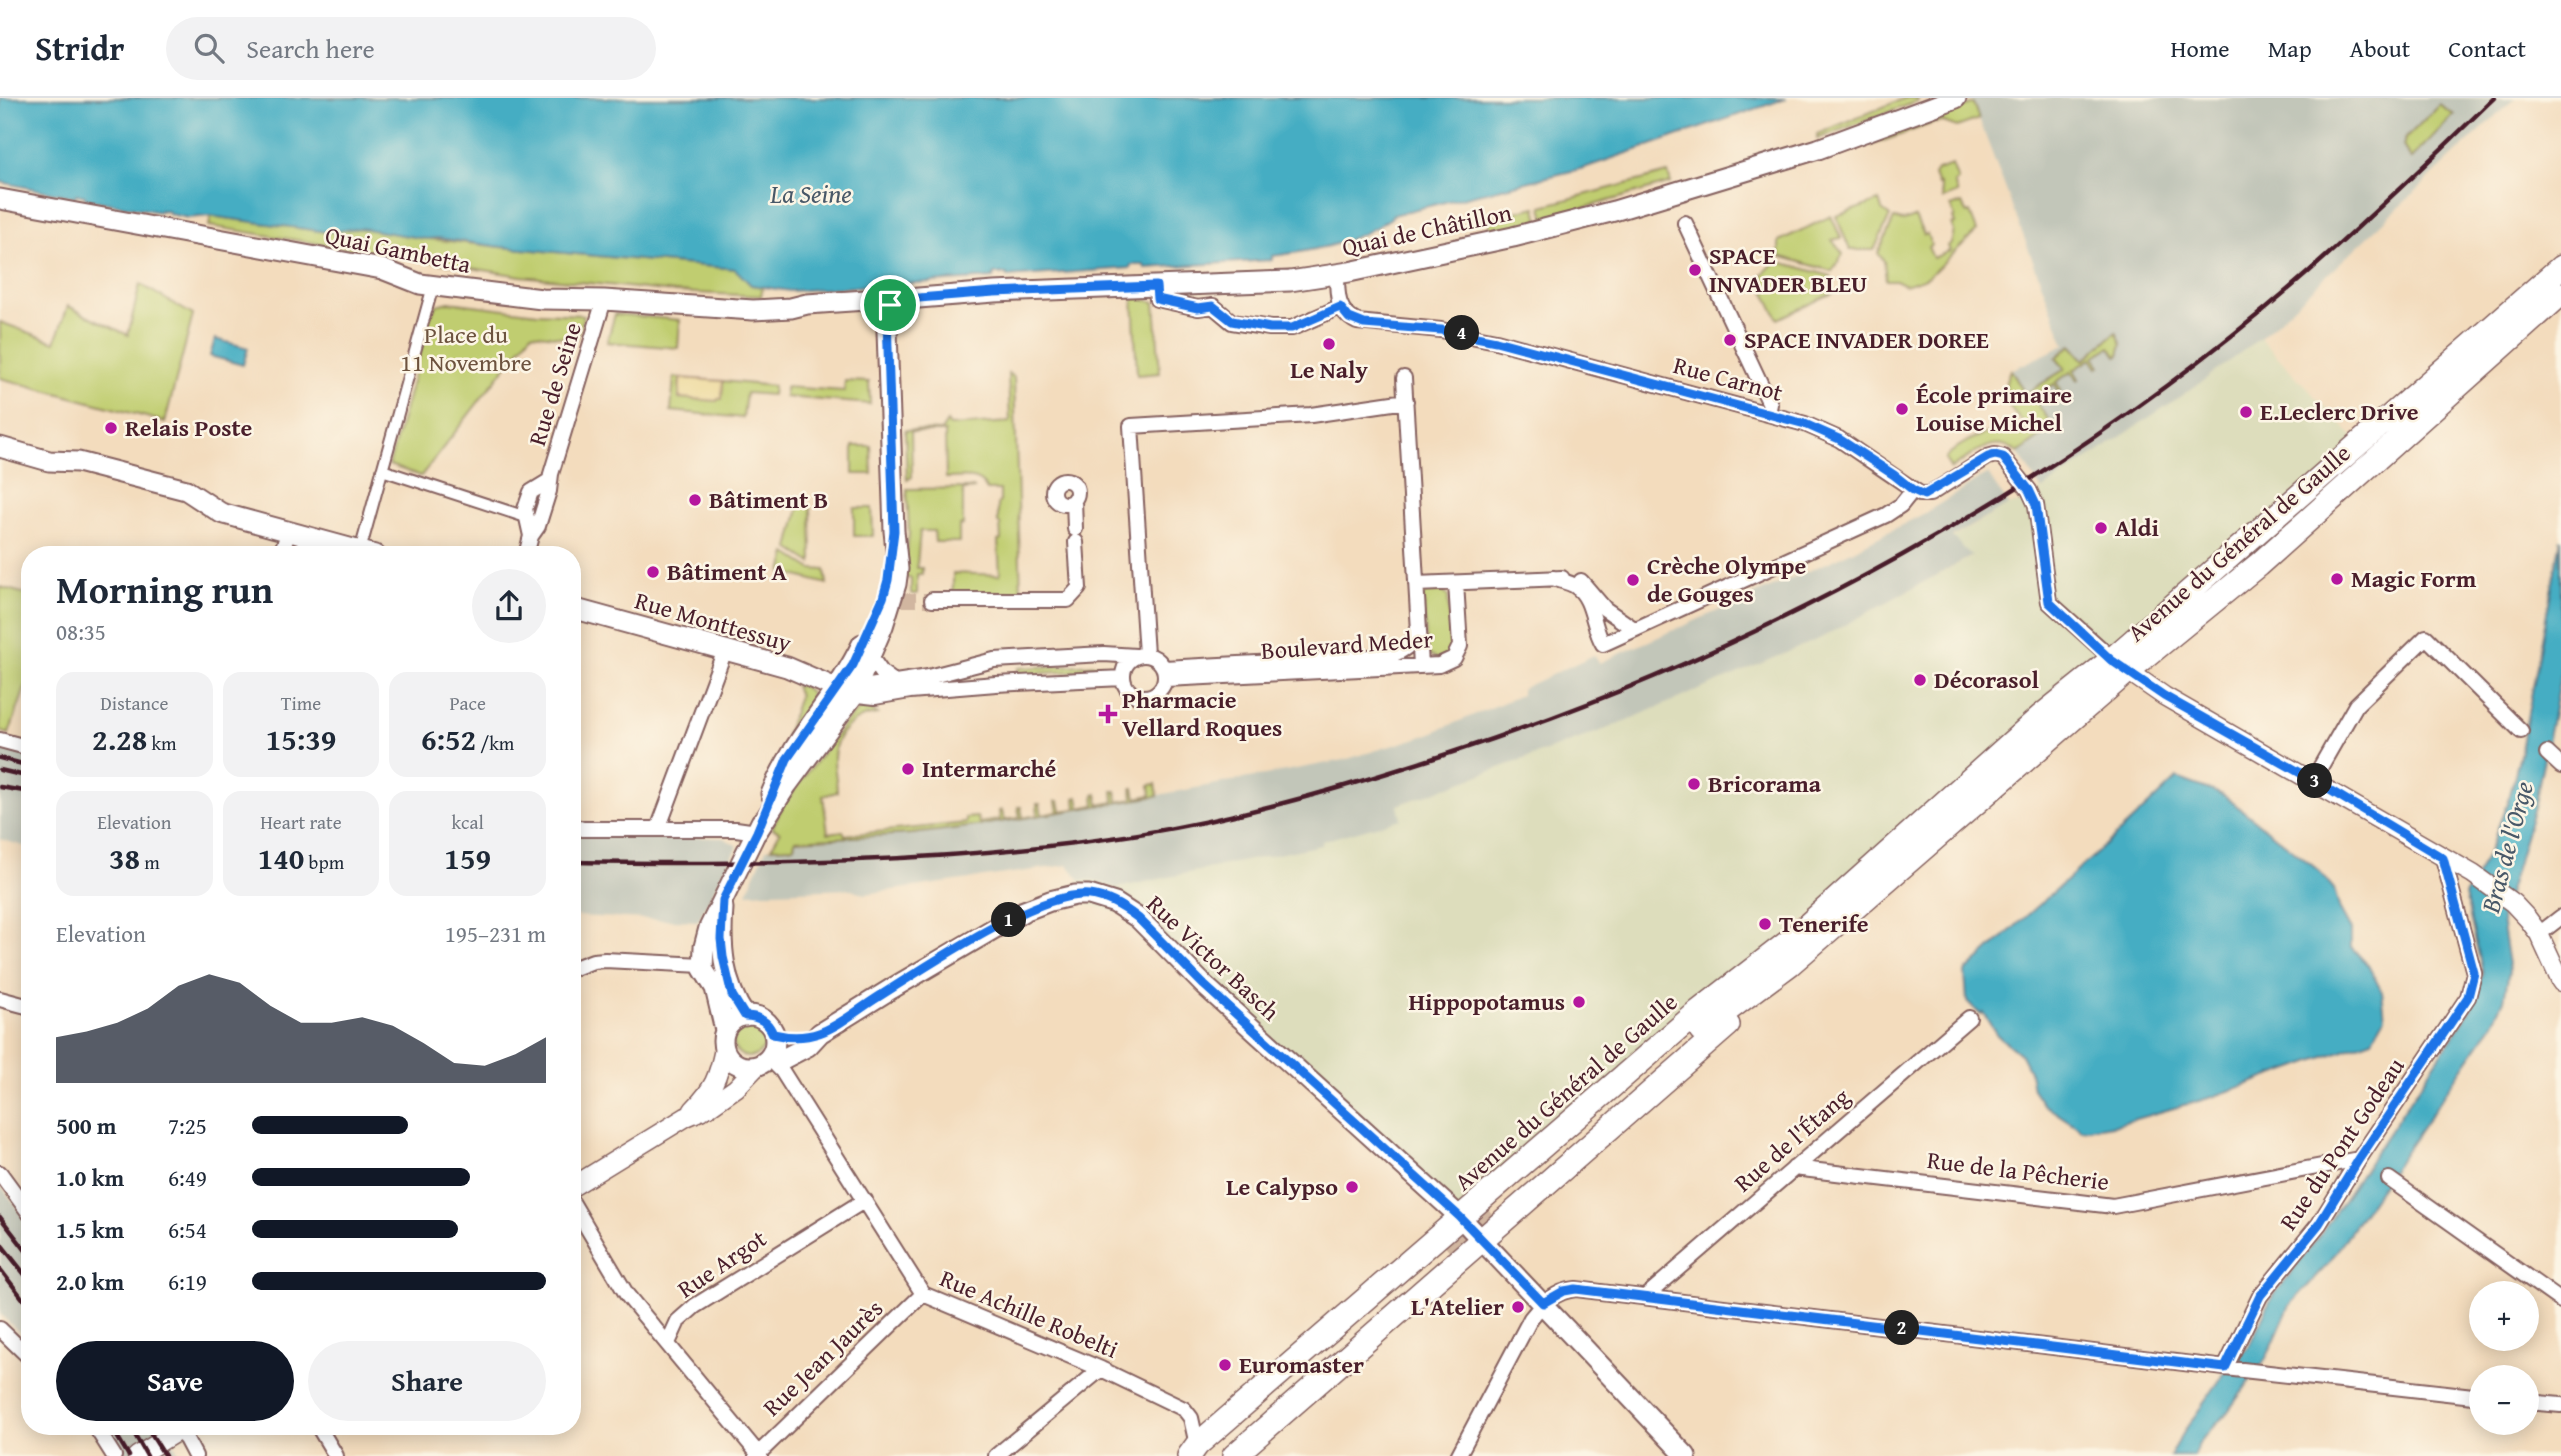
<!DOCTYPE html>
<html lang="en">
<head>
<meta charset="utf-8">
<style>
  body { margin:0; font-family:"Gentium Book Plus",serif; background:#f2f2f3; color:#1f2937; height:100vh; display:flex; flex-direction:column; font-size:26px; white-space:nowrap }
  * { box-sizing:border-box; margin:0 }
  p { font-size:23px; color:#747a83 }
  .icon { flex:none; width:38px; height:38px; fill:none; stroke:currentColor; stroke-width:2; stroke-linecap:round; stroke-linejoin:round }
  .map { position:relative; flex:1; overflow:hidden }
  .side { position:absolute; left:21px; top:448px; width:560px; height:889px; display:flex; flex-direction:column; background:#fff; border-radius:28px; box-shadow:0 4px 18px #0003 }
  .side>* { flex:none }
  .fabs { position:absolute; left:2469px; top:1183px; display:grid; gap:14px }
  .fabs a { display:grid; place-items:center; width:70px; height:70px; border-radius:50%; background:#fff; box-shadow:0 4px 18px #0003; font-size:35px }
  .pin { position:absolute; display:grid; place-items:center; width:60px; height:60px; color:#fff; margin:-30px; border:4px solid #fff; border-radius:50%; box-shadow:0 2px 7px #0007 }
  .km { position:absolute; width:35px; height:35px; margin:-18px; border-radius:50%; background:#222; color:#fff; font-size:19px; line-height:35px; text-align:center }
  .round { display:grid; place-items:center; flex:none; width:74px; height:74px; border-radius:37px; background:#f2f2f3 }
  .overview { display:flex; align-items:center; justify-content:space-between; height:119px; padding:0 35px }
  h1 { font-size:38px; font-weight:700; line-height:52px }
  .metrics { display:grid; grid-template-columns:repeat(3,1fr); gap:10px; height:119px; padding:7px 35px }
  .metrics div { display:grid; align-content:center; border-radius:18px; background:#f2f2f3; text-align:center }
  .metrics b { font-size:30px; font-weight:700 }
  .metrics small { font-size:19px; font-weight:400 }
  .metrics p { font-size:19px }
  .chart { height:196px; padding:14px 35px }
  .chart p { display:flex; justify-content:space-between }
  .chart svg { width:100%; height:126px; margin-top:7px; fill:#111827; opacity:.7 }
  .button { display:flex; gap:14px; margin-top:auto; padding:14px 35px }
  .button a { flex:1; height:80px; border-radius:42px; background:#111827; color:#fff; font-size:28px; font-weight:700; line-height:80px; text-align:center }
  .button a+a { background:#f2f2f3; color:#1f2937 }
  ul { padding:0 35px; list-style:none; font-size:23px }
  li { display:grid; grid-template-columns:112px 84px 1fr; align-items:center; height:52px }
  li i { height:18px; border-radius:9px; background:#111827 }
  header { display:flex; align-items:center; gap:42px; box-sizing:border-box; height:98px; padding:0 35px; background:#fff; border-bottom:2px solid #e0e1e3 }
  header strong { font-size:33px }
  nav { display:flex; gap:38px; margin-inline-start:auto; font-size:24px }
  .search { width:490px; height:63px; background:#f2f2f3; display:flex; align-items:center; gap:18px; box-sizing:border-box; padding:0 24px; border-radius:38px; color:#747a83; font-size:26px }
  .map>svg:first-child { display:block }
  .built { fill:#ddddbc }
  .industrial { fill:#c2c6b9 }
  .green { fill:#c0cd6f; stroke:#85764d; stroke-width:2 }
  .sand { fill:#eeda9e; stroke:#9c7c64; stroke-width:2 }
  .water { fill:#44adc3; stroke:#476677; stroke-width:2 }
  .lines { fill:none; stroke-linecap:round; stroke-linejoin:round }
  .minor-tunnel { stroke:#d1b6a0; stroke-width:14; stroke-dasharray:14 7; stroke-linecap:butt }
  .primary-tunnel { stroke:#d1b6a0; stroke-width:23; stroke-dasharray:23 11; stroke-linecap:butt }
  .pedestrian-casing { stroke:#85615e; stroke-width:14 }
  .minor-casing { stroke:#85615e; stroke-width:18 }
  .tertiary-casing { stroke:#85615e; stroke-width:21 }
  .secondary-casing { stroke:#85615e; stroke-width:23 }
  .primary-casing { stroke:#85615e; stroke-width:26 }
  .pedestrian { stroke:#fff; stroke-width:10 }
  .minor { stroke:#fff; stroke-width:14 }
  .tertiary { stroke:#fff; stroke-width:18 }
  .secondary { stroke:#fff; stroke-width:19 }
  .primary { stroke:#fff; stroke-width:23 }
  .rail { stroke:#4a1f2b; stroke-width:4.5 }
  .route-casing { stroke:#fff; stroke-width:14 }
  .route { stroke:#1a73e8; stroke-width:9 }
  .poi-dot { fill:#b5179e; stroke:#fcf5e5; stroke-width:2.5 }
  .labels { text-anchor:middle; stroke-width:5; stroke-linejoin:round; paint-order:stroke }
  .street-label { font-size:24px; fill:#4a1f2b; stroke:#fcf5e5 }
  .poi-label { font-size:24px; font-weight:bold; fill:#4a1f2b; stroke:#fcf5e5; text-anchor:start }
  .park-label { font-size:24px; fill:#6d533f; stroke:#fcf5e5 }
  .water-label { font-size:26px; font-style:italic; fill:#485868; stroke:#fcf5e5 }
</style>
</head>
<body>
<header>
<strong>Stridr</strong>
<div class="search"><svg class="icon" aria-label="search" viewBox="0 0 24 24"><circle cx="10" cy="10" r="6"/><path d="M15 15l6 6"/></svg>Search here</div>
<nav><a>Home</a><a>Map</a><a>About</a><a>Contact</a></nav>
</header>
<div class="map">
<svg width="2561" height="1358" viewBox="0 0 2561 1358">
  <rect width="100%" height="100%" fill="#fcf5e5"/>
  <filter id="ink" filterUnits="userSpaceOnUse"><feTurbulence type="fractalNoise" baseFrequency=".0143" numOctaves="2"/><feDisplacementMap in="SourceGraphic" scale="14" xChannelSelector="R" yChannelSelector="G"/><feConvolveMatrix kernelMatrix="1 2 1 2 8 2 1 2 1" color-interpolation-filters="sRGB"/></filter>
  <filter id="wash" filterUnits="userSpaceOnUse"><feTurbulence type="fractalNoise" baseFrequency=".00686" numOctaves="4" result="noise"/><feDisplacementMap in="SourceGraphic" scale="28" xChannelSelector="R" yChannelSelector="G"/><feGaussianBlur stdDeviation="1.57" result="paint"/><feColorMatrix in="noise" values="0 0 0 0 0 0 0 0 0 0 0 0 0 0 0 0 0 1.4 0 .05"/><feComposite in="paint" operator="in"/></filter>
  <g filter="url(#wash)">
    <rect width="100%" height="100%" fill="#f3dcbd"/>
    <path class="built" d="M2260 240 2360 346 1460 1119 1138 820 1062 799 1080 782H1094L1117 790 1321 747V743L1400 721 1398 707 1609 630 1819 541 1971 459 1952 440 2008 407 2020 405 2042 392 2200 285Z"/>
    <path class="industrial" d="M1971 0H2515L2260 240 2200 285 2042 392 2018 355 2054 329 2025 297 2011 272 2065 247Z
      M1988 376 2008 407 1952 439 1972 458 1819 541 1609 630 1398 707 1401 721 1322 743 1321 747 1117 790 1094 782H1080L1068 767 865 796 851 791 747 795 766 751 793 749 795 743 912 736 1074 713 1344 662 1424 638 1521 597V591L1594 557 1599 565 1838 460 1925 415Z
      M0 649 30 657V750L0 741Z
      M572 736 724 740 737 748 698 823 572 818Z
      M0 1087 30 1126V1244L0 1216Z
      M105 1328H164L181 1358H123Z"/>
    <path class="green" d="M1905 0H1917L1918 3 1817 41V36Z
      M1973 5 1979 21 1957 29 1943 24 1933 25 1872 47 1870 43Z
      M2439 7 2454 17 2411 61 2403 48 2405 41Z
      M1952 67 1958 83 1954 85 1958 95 1943 101 1940 86 1938 87 1934 77 1937 72Z
      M1668 75 1671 85 1545 121 1542 108Z
      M1879 103 1882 112 1890 118 1874 152H1850L1836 118Z
      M1962 105 1967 116 1970 115 1977 133 1928 179 1906 187 1896 182H1886L1884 163 1878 155 1894 121 1904 123 1915 119 1924 137 1927 136 1931 147 1928 149 1933 160 1950 153 1948 148 1951 146 1954 133 1952 127 1955 126 1953 120 1955 119 1951 109Z
      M1536 109 1539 123 1491 134 1488 120Z
      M211 118 327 134 360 130 421 140 501 149 736 171 751 187 763 189 761 198 675 194 521 178 209 128Z
      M1831 118 1841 140 1832 142 1843 156 1832 173 1779 158V143Z
      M1776 163 1831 178 1833 195 1778 221 1765 194 1769 192 1762 177Z
      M140 186 193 217 165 324 0 280V224L55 244 68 208 128 237Z
      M1133 199 1155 204 1160 275 1137 277Z
      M449 204 538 215 584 217 577 241 532 235 421 378 389 367 429 222 436 207Z
      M615 216 680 222 678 250 607 244Z
      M2116 234 2122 246 2119 257 2116 258 2110 249 2094 259 2100 268 2097 270 2091 261 2074 272 2079 281 2077 282 2071 274 2056 284 2061 292 2058 294 2054 286 2032 298 2054 329 2018 355C1994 334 1973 357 1951 371L1945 361C1962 339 1999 331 2026 328 2022 322 2018 320 2014 315 2005 304 2002 283 2011 272L2025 296 2065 271 2056 260 2071 247 2084 262Z
      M1008 275 1014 280 1021 495H953V475L1000 477 998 443 1001 442 1000 425H998V405L1000 404V392H987C979 375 961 380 946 380L945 334H911L912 379 907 381 905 332 941 333 947 324 950 328 1010 324Z
      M674 279 680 280 679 300 721 301 723 283 773 288 772 297 746 295 743 320 671 313Z
      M845 283 869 284 870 306 785 299V289L844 293Z
      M853 348H871L872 376H853Z
      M972 390 975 391 963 392V427L959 428V444H935L934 433H920L917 466V470H922V476H917V496H911V480H904L909 436 907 391Z
      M801 402 811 411 812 465 789 450Z
      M854 410H872L873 438H854Z
      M787 455 812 471 825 472 827 486 782 474Z
      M0 489 30 497V576L9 636 0 633Z
      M1440 491 1448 498 1451 551 1449 556 1439 561 1427 556 1423 497 1429 493Z
      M1103 566V572L1019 576 1018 570Z
      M795 588H803L810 594 811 602 788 642 786 638 799 598Z
      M868 609 877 616C854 618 834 635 834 660 834 671 837 682 837 694L823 698 828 735 843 733 845 737 966 725V720L977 719 979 725 1000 722 999 713 1002 712 1004 722 1020 720 1018 709H1021L1023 720 1038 717 1037 706H1040L1042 717 1058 714 1056 703H1059L1061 713 1076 711 1075 700 1078 699 1080 710 1095 707 1094 697 1097 696 1099 707 1114 704 1113 693H1116L1118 704 1133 701 1132 690H1134L1136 700 1151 697 1150 687 1156 686 1158 698 976 728 912 736 795 742 794 749 771 750 780 734 772 730 783 707 844 626 857 613Z
      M733 943a16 16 0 1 1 32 0a16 16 0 1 1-32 0Z"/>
    <path class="sand" d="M680 280 723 283 722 301H718L717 303 679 300Z"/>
    <path class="water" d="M0 0H1787L1584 70 1392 117 1391 120C1352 146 1318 152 1272 158V162L1145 170 1144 167H1131L1130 170 1007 179V176H994L993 180 790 193 751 187 735 171 501 149 438 140 426 141 360 130 327 134 210 118 188 120 169 116V114L160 112 159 114 85 101V98L76 96 75 99 0 84Z
      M215 241 248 250 243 267 210 258Z
      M2561 441V575L2535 705 2501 821 2509 873 2504 902 2492 927 2328 1166 2290 1207 2267 1259 2226 1316 2201 1342 2193 1358H2170L2187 1329 2224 1276 2249 1248 2271 1201 2320 1137 2472 910 2483 875 2465 797 2489 754 2510 697 2521 652Z
      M2177 680 2223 697 2318 772 2334 791 2340 812 2351 832V849L2368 867 2382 894 2385 919 2372 942 2209 1000 2118 1026 2082 1032 2043 1006 2033 991 2030 975 2021 957 1997 937 1983 915 1980 916 1967 903 1965 874C2035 809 2109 747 2177 680Z"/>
  </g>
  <g filter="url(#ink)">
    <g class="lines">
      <path class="minor-tunnel" d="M902 502H932"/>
      <path class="primary-tunnel" d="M1448 1152 1497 1109"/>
      <g class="pedestrian-casing">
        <path id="pedestrian" d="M382 372 526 419
          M360 453 433 188"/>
      </g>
      <g class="minor-casing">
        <path id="minor" d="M1685 125 1770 306 1768 315
          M1337 176C1337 197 1337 214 1357 224L1441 232 1496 243 1805 326 1839 341 1920 396H1930L1988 359 1995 357 2003 359 2029 392 2036 407 2049 504 2118 566
          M1156 188 1157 201 1198 210 1213 208 1232 224 1270 230H1292L1340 209
          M1404 280 1421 567
          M1053 394a12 12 0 1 1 24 0a12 12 0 1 1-24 0Z
          M549 383 531 394 525 411 531 438 538 428 549 393 551 376 604 202
          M1074 401 1075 431
          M280 457 289 434
          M526 457 531 438
          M1553 480C1560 483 1569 484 1575 488 1594 500 1592 529 1603 546L1886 417 1901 407 1913 392
          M1581 483 1605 511 1634 531
          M1416 486 1562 480
          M932 502H1068L1079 490 1076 444
          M1146 556 1131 328 1311 317 1406 303
          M1123 578a21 21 0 1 1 42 0a21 21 0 1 1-42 0Z
          M870 558 882 575 893 583
          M1164 570 1388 558C1402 554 1414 546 1417 532
          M1166 581 1439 567 1454 560 1460 548 1456 485
          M850 591 928 579 994 562 1104 556 1136 558
          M849 596 875 599 910 593 996 586 1123 580
          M0 642 30 650
          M2547 655 2561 668
          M2313 682 2356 607 2426 539 2521 633
          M572 728 583 731H736L757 734
          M658 731 725 552
          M2539 836 2561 819
          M572 871 593 863 605 862 702 867
          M0 901 30 909
          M769 960 782 973 923 1196 1101 1271 1184 1311 1191 1320 1197 1347
          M1794 1070 2113 1108 2359 1061
          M0 1075 30 1116
          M2389 1081 2561 1203
          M572 1104 627 1197 760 1358
          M1645 1199 1969 920
          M0 1231 30 1260
          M668 1245 678 1223 695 1208 865 1102
          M2225 1270 2260 1198 2319 1126 2359 1061 2468 899 2474 875 2443 760
          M2527 1304 2561 1307
          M95 1328 114 1358
          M174 1328 186 1341 195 1358
          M318 1328 336 1358
          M756 1358 923 1196
          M996 1358 1101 1271
          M1458 1358 1531 1220C1543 1205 1556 1193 1576 1191L2225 1270 2482 1299"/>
      </g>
      <g class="tertiary-casing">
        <path id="tertiary" d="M2128 573 2164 598 2473 776 2513 805 2528 821 2539 836 2561 884
          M693 1012C714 990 718 980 724 951
          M572 1089 686 1019 709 1009 736 990 757 968
          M137 1358 186 1328"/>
      </g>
      <g class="secondary-casing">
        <path id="secondary" d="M0 101 382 171 420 186 542 201 604 202 753 212 791 210 807 206 866 202 890 207
          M890 207 906 201 994 194 1290 183 1349 174 1513 139 1614 113 1818 51 1956 0
          M0 349 49 363 78 364 186 392 221 415 375 457
          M572 510 787 569 838 591
          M771 696C793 640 837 599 862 546
          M757 734 787 687 853 598 883 528 896 486 898 471 894 433 887 233 890 207
          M723 810C720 849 723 885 745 918
          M723 943a26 26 0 1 1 52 0a26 26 0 1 1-52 0Z
          M725 932 715 890 703 871 704 849 709 830 761 724
          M769 960 783 961 808 948 820 935 891 891 1024 813 1050 803 1075 797H1089L1115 805 1138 820 1204 887 1460 1119 1686 1358"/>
      </g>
      <g class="primary-casing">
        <path id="primary" d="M1701 932 1790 866 2128 573 2258 467 2561 196
          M1189 1358 1197 1347 1699 913 1792 841 2040 619 2111 562 2561 169
          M1234 1358 1728 927"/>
      </g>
      <use href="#pedestrian" class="pedestrian"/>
      <use href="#minor" class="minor"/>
      <use href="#tertiary" class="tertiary"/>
      <use href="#secondary" class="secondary"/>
      <use href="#primary" class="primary"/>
      <path class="rail" d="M0 660 30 668
        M0 672 30 679
        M0 689 30 694
        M572 764C760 767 954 765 1139 736 1245 719 1349 688 1450 655 1757 555 2062 388 2306 176 2371 119 2432 60 2494 0
        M0 1119 30 1158
        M0 1145 30 1183
        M0 1171 30 1210
        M111 1328 129 1358
        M130 1328 147 1358
        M146 1328 165 1358"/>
    </g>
  </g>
  <g class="lines" filter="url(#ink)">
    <g class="route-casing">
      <path id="route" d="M1156 188 1157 201 1198 210 1213 208 1232 223 1270 230H1292L1340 209 1349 220 1364 226 1441 232 1496 243 1805 326 1839 341 1894 377 1913 392 1924 397 1988 359 1995 357 2003 359 2029 392 2036 407 2049 504 2111 562 2164 598 2313 682 2443 760 2474 875 2468 899 2359 1061 2319 1126 2260 1198 2225 1270 1576 1191 1564 1193 1543 1205 1460 1119 1204 887 1138 820C1124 809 1108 799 1090 797 1039 791 920 873 875 901 838 925 819 947 773 936 768 923 758 918 745 918L732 897 723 859 721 841 723 802 757 734 787 661 853 567 883 500 888 482 894 433 887 219 890 207 906 201 994 194Z"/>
    </g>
    <use href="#route" class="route"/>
  </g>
  <g class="poi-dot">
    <circle cx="1695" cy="172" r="7"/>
    <circle cx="1730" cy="242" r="7"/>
    <circle cx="1329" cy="246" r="7"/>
    <circle cx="1902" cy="311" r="7"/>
    <circle cx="2246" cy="314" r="7"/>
    <circle cx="111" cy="330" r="7"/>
    <circle cx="695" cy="402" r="7"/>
    <circle cx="2101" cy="430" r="7"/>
    <circle cx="653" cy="474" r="7"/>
    <circle cx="2337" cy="481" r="7"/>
    <circle cx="1633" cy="482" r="7"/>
    <circle cx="1920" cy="582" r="7"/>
    <path d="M1104.5 605.5h7v7h7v7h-7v7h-7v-7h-7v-7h7z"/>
    <circle cx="908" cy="671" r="7"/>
    <circle cx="1694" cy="686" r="7"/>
    <circle cx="1765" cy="826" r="7"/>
    <circle cx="1579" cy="904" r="7"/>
    <circle cx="1352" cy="1089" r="7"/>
    <circle cx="1518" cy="1209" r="7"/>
    <circle cx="1225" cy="1267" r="7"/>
  </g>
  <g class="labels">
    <g class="street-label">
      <text transform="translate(1427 132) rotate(-12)" y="8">Quai de Châtillon</text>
      <text transform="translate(398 152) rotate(12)" y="8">Quai Gambetta</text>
      <text transform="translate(1728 281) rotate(15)" y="8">Rue Carnot</text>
      <text transform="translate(555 286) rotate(-73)" y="8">Rue de Seine</text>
      <text transform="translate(2239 445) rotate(-41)" y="8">Avenue du Général de Gaulle</text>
      <text transform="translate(713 524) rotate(16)" y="8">Rue Monttessuy</text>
      <text transform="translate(1347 547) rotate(-4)" y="8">Boulevard Meder</text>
      <text transform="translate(1213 860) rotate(43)" y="8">Rue Victor Basch</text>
      <text transform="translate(1566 994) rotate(-41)" y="8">Avenue du Général de Gaulle</text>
      <text transform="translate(1792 1042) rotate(-41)" y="8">Rue de l'Étang</text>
      <text transform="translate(2342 1046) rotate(-56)" y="8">Rue du Pont Godeau</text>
      <text transform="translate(2018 1073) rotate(7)" y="8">Rue de la Pêcherie</text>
      <text transform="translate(722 1166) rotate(-34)" y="8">Rue Argot</text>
      <text transform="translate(1029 1216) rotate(23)" y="8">Rue Achille Robelti</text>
      <text transform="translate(823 1260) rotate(-44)" y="8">Rue Jean Jaurès</text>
    </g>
    <g class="poi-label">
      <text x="1709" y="166">SPACE<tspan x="1709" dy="28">INVADER BLEU</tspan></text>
      <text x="1744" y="250">SPACE INVADER DOREE</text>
      <text x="1329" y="280" text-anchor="middle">Le Naly</text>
      <text x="1916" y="305">École primaire<tspan x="1916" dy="28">Louise Michel</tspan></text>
      <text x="2260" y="322">E.Leclerc Drive</text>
      <text x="125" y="338">Relais Poste</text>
      <text x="709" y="410">Bâtiment B</text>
      <text x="2115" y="438">Aldi</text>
      <text x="1647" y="476">Crèche Olympe<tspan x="1647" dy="28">de Gouges</tspan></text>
      <text x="667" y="482">Bâtiment A</text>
      <text x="2351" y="489">Magic Form</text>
      <text x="1934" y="590">Décorasol</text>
      <text x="1122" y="610">Pharmacie<tspan x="1122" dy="28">Vellard Roques</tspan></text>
      <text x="922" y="679">Intermarché</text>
      <text x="1708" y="694">Bricorama</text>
      <text x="1779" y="834">Tenerife</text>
      <text x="1565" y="912" text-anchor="end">Hippopotamus</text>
      <text x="1338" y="1097" text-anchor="end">Le Calypso</text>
      <text x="1504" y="1217" text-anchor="end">L'Atelier</text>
      <text x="1239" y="1275">Euromaster</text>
    </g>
    <g class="park-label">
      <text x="466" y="245">Place du<tspan x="466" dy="28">11 Novembre</tspan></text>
    </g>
    <g class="water-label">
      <text x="811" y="105">La Seine</text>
      <text transform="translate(2507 749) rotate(-75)" y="9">Bras de l'Orge</text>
    </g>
  </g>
</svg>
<div class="fabs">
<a>+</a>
<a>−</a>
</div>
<div class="pin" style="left:890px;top:207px;background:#1e9e55"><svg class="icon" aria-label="arrive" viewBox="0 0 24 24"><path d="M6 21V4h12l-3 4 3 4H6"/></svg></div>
<b class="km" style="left:1009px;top:822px">1</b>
<b class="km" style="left:1902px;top:1230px">2</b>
<b class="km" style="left:2315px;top:683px">3</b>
<b class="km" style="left:1462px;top:235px">4</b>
<section class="side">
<div class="overview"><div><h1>Morning run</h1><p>08:35</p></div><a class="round"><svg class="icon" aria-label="share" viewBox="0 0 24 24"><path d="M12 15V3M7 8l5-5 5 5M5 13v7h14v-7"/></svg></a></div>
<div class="metrics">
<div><p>Distance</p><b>2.28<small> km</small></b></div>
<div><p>Time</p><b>15:39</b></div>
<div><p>Pace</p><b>6:52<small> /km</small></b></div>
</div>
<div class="metrics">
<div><p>Elevation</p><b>38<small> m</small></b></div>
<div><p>Heart rate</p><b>140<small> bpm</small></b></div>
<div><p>kcal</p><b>159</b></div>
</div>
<div class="chart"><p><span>Elevation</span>195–231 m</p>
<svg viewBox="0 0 160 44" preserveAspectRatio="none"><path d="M0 44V28L10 26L20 23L30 18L40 10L50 6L60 9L70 17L80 23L90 23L100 21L110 24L120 30L130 37L140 38L150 34L160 28V44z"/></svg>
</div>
<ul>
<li><b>500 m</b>7:25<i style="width:53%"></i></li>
<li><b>1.0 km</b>6:49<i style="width:74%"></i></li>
<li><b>1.5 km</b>6:54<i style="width:70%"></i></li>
<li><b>2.0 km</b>6:19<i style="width:100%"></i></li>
</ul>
<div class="button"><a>Save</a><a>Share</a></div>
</section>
</div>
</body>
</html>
